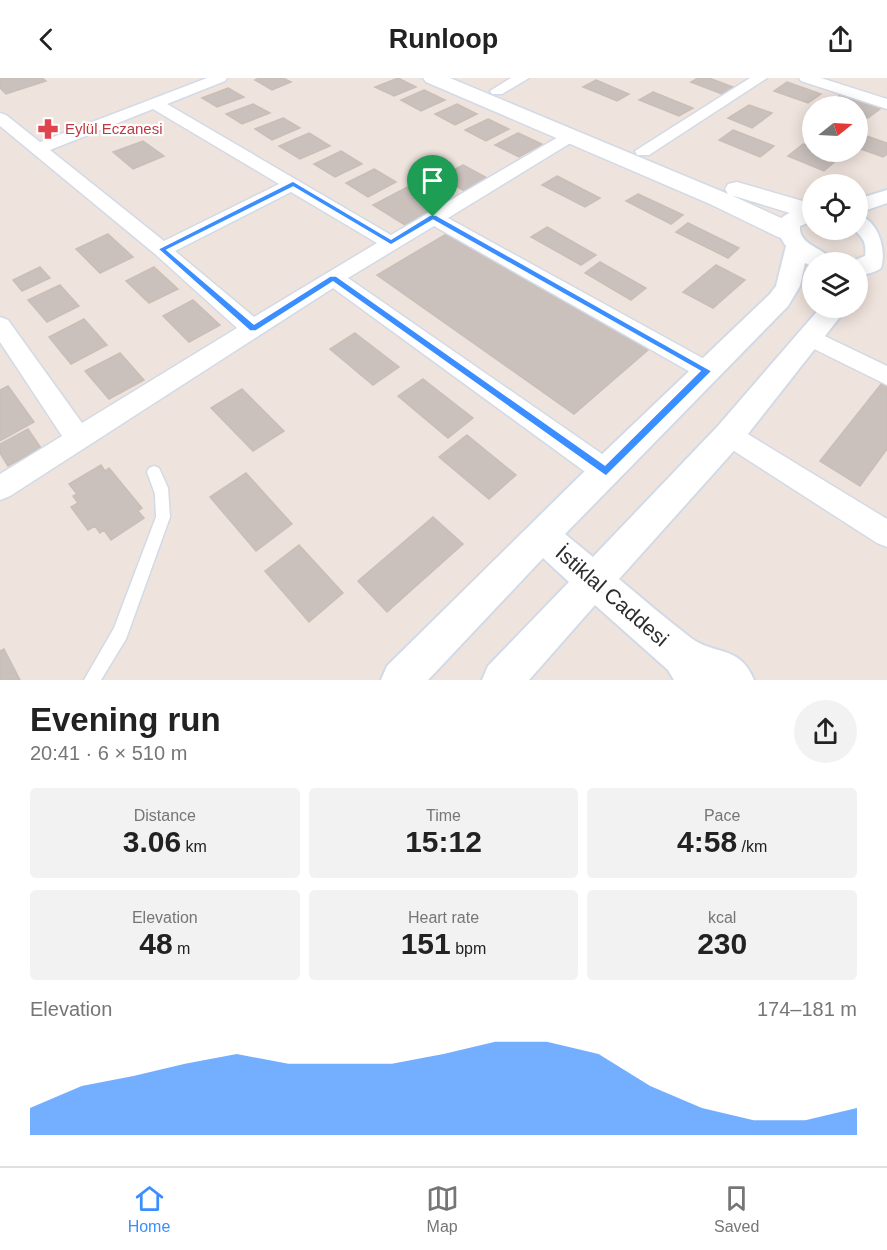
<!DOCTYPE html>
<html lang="en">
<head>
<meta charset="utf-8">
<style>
  body { margin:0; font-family:Arial,sans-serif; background:#f2f2f2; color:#222; height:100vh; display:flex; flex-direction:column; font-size:22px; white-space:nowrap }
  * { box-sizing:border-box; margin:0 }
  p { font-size:20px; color:#767676 }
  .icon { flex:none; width:33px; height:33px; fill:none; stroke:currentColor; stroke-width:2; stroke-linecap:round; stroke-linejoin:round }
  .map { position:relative; height:602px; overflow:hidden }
  .sheet { display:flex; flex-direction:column; background:#fff; flex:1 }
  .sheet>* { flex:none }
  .needle { width:39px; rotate:72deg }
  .controls { position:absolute; left:802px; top:18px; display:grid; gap:12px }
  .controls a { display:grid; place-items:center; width:66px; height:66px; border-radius:50%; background:#fff; box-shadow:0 3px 15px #0003; font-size:30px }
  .pin { position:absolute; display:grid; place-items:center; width:51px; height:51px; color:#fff; margin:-62px -26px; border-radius:50% 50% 50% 0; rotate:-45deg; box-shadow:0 0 6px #0007 }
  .pin .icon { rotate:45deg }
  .round { display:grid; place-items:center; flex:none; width:63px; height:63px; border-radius:32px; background:#f2f2f2 }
  .overview { display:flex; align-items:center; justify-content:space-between; height:102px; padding:0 30px }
  h1 { font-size:33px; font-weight:700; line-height:45px }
  .figures { display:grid; grid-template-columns:repeat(3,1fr); gap:9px; height:102px; padding:6px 30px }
  .figures div { display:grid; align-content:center; border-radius:6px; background:#f2f2f2; text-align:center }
  .figures b { font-size:30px; font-weight:700 }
  .figures small { font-size:16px; font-weight:400 }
  .figures p { font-size:16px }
  .chart { height:168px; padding:12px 30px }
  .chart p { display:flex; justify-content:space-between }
  .chart svg { width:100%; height:108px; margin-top:6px; fill:#3a8eff; opacity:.7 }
  header { display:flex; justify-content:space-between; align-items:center; height:78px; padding:0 30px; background:#fff; font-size:27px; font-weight:700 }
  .dock { display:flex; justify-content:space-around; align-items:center; height:84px; border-top:2px solid #e0e0e0; background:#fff; font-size:16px; color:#767676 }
  .dock a { display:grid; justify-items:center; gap:3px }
  .dock .active { color:#3a8eff }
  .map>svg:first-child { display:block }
  .building { fill:#cac1bd; stroke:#cabeb6; stroke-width:1.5 }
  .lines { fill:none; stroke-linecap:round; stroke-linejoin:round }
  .service-casing { stroke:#d2dae6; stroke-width:3 }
  .minor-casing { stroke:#d2dae6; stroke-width:3 }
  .tertiary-casing { stroke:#d2dae6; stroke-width:4 }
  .secondary-casing { stroke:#d2dae6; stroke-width:3 }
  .service { fill:#fff; fill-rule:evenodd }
  .minor { fill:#fff; fill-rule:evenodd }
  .tertiary { fill:#fff; fill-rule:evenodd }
  .secondary { fill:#fff; fill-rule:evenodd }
  .route { fill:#3a8eff; stroke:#fff; stroke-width:1.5; fill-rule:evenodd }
  .labels { text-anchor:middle; stroke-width:4.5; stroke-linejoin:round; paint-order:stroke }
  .far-health-label { font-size:15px; fill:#be3a42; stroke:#fff; text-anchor:start }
  .near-street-label { font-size:21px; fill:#2c2c2c; stroke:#fff }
</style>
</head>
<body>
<header><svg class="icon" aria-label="back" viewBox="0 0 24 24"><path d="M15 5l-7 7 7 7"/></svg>Runloop<svg class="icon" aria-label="share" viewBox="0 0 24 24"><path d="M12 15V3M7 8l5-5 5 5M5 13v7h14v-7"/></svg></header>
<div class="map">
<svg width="887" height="602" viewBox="0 0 887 602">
  <rect width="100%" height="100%" fill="#efe3dd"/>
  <path class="building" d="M0 0H42L46 3 6 16 0 10Z
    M259 0H283L291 4 272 12 255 2Z
    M398 0 416 9 394 18 375 9Z
    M698 0H709L738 11 727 18 691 4Z
    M596 2 629 16 617 23 583 9Z
    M787 4 821 16 808 25 774 13Z
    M228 10 244 19 217 29 202 20Z
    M424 12 445 22 421 33 401 22Z
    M653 14 693 30 679 38 639 22Z
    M840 17 880 31 868 40 858 36V28H835L828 26Z
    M253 26 270 35 242 46 226 36Z
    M457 26 477 36 455 47 435 36Z
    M749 27 772 35 752 50 728 40Z
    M283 40 300 50 272 62 255 51Z
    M488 41 509 51 486 63 465 52Z
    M733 52 774 68 760 79 719 62Z
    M309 55 330 68 300 81 279 68Z
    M518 55 542 66 519 79 495 67Z
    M858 55 887 65V76L883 79 858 70Z
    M143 63 164 78 133 91 113 74Z
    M803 66 813 70V74H821L839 80 824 93 788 78Z
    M341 73 362 86 335 99 314 86Z
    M463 87 489 101 466 114 440 99Z
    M374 91 396 104 368 119 346 105Z
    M557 98 600 120 585 129 542 107Z
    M411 107 446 128 408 149 373 127Z
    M638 116 683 137 671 146 626 123Z
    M688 145 739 170 728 180 676 154Z
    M547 149 596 177 581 187 531 159Z
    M453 152 649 271 574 336 377 197Z
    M108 156 133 179 100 195 76 171Z
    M600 184 646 210 631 222 585 195Z
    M716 187 745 202 713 230 683 214Z
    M40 189 50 200 22 213 13 202Z
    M154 189 178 211 149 225 126 203Z
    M60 207 79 228 47 244 28 222Z
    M193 222 220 247 189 264 163 238Z
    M84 241 107 267 71 286 49 259Z
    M355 255 399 289 373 307 330 271Z
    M120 275 144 302 109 321 85 293Z
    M423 301 473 340 448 360 398 318Z
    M882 305 887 308V371L860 408 820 383Z
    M8 308 34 344 0 363V312Z
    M242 311 284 353 253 373 211 330Z
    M28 351 41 370 8 388 0 375V366Z
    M467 357 516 397 489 421 439 379Z
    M101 387 105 393 109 390 142 430 138 433 144 440 111 462 104 452 100 455 95 448 88 452 71 429 78 425 73 418 77 416 69 406Z
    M246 395 292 446 256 473 210 419Z
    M433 439 463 466 387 534 358 503Z
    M299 467 343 515 309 544 265 493Z
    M4 571 20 602H0V573Z"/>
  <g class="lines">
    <g class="service-casing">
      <path id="service" d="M154 388 159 390 168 410 170 439 126 561 101 602H84L114 550 156 439 155 416 147 394 149 390Z"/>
    </g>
    <g class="minor-casing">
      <path id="minor" d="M207 0H227L225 3 167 26 391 157 565 55H577L579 58 577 61 448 140 715 287 719 293 715 299 707 302 699 299 434 148 348 200 615 385 618 393 615 401 605 404 595 401 333 210 10 418 0 422V396L62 358 0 264V239L8 242 82 345 237 250 155 176 0 48V35L6 37 40 64ZM153 31 279 106 164 163 50 72ZM291 114 377 165 254 239 175 173Z
        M511 0H529L502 16H492L490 13Z
        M750 0H767L649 77H637L635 73Z
        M799 0H821L887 21V31L801 3Z
        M812 252 887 288V307L804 266 801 260 804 254Z
        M729 347 738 350 887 441V469L877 465 720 364 716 357 720 350Z"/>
    </g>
    <g class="tertiary-casing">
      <path id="tertiary" d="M887 112V125L858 135V121Z
        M813 129V143L800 148C798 168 826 170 834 184H813V189L805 185 800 208 788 228 565 456 593 479 718 348 820 230H847L740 366 619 501C643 521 666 541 691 560 715 578 739 566 754 602H674L668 592 595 527 529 602H482L488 588 569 504 543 480 428 602H381L387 588 594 384 770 216 776 208 786 168C765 139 788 134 813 129Z
        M858 137C878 142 887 172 881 190 875 195 865 196 858 198V184H850L865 178C867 166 863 159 854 152H858Z"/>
    </g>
    <g class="secondary-casing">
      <path id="secondary" d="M423 0H450L728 116 725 111 728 106 737 104 813 126V142L731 117 796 147 800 153 796 159 787 161 778 159 710 126 426 4Z"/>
    </g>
    <use href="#service" class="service"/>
    <use href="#minor" class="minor"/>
    <use href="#tertiary" class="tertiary"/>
    <use href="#secondary" class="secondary"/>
  </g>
  <path class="route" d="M293 103 391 161 430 137H436L712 293 606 398 333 204 256 253H250L158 171ZM293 109 391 167 433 142 700 293 605 387 336 198H330L254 246 167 172Z"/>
  <defs>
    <g id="pharmacy-bare" transform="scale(1.62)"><path d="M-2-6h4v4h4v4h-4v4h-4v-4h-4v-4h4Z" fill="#e0444e" stroke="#fff" stroke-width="2.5" paint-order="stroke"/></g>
  </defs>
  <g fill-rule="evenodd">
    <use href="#pharmacy-bare" x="48" y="51"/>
  </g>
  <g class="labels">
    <g class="far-health-label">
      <text x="65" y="56">Eylül Eczanesi</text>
    </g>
    <g class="near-street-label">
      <text transform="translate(612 518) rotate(41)" y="7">İstiklal Caddesi</text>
    </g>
  </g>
</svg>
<div class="controls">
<a><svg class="needle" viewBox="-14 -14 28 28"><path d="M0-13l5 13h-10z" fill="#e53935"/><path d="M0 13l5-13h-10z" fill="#767676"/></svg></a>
<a><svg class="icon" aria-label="locate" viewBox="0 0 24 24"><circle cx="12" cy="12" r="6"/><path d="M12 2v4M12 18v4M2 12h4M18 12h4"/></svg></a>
<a><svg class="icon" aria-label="layers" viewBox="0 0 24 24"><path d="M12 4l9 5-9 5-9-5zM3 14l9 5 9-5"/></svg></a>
</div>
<div class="pin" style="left:433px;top:139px;background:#1e9e55"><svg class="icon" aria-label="arrive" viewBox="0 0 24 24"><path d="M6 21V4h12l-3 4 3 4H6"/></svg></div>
</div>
<section class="sheet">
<div class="overview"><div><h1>Evening run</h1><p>20:41 · 6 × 510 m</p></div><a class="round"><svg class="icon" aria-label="share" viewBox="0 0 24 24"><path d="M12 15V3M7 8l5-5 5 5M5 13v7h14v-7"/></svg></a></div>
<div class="figures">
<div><p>Distance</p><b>3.06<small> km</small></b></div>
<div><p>Time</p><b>15:12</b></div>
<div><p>Pace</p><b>4:58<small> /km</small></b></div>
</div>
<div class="figures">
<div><p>Elevation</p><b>48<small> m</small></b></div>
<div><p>Heart rate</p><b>151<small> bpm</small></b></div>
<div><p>kcal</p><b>230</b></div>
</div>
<div class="chart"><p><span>Elevation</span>174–181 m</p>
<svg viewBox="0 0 160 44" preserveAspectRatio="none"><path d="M0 44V33L10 24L20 20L30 15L40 11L50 15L60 15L70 15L80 11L90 6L100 6L110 11L120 24L130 33L140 38L150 38L160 33V44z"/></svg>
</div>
</section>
<nav class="dock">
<a class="active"><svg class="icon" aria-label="home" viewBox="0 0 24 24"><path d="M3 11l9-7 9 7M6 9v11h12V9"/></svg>Home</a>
<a><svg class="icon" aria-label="map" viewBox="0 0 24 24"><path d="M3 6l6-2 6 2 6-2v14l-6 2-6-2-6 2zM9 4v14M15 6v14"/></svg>Map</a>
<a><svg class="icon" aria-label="saved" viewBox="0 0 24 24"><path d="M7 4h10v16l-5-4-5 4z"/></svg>Saved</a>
</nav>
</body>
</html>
